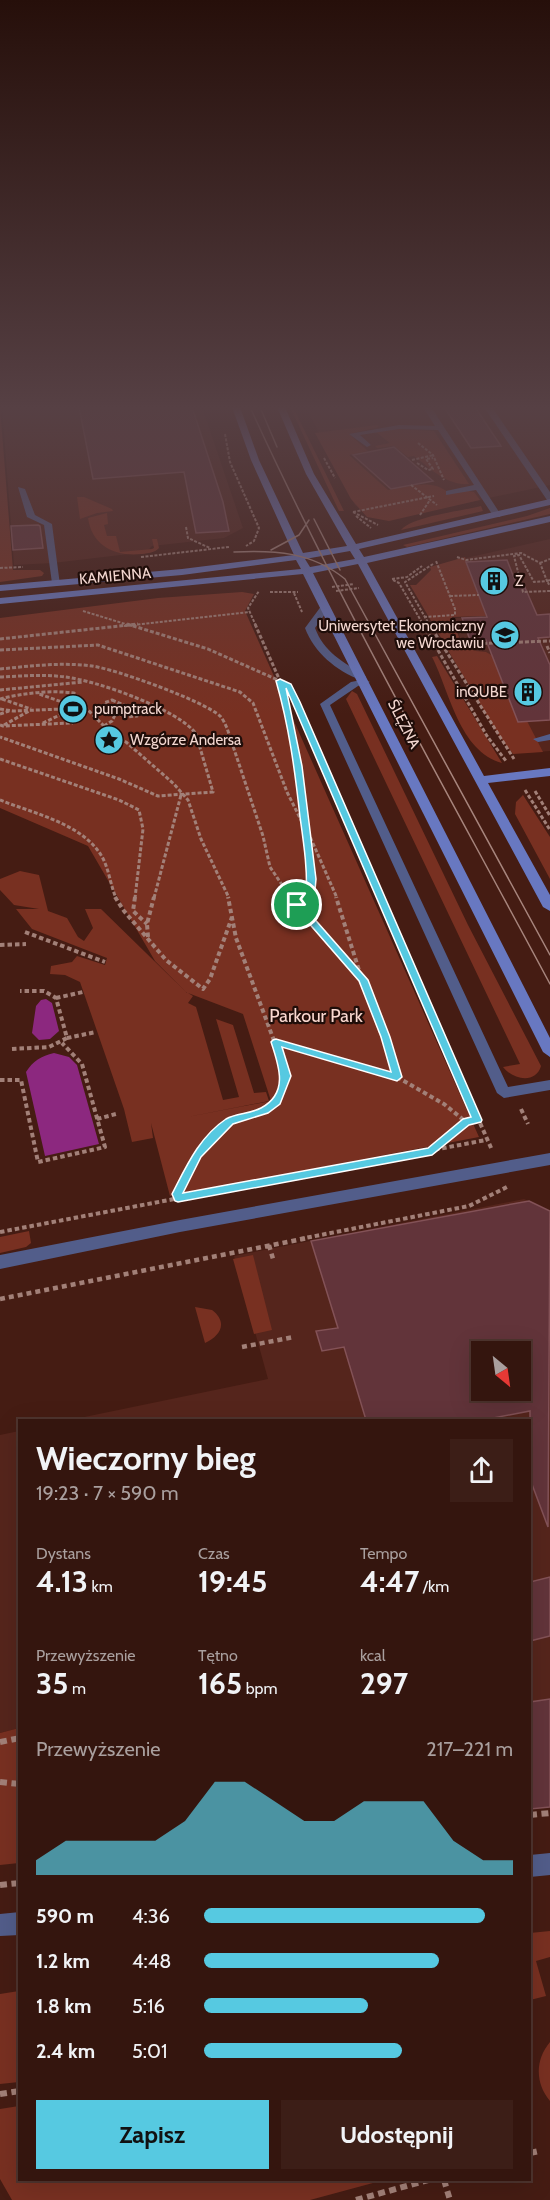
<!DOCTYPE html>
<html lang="pl">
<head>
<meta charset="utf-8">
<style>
  body { margin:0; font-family:Cabin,sans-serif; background:#3c1e17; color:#f1f3f6; height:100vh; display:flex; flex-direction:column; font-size:22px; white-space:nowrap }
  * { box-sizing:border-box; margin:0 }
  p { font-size:20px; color:#a99f9e }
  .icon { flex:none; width:33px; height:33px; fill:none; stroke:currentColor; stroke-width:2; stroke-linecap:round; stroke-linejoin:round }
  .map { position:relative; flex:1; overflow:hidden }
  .sheet { position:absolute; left:18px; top:1419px; width:513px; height:762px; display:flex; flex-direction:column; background:#34150e; border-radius:0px; box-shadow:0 6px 24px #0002,0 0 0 2px #4e342e }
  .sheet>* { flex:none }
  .needle { width:39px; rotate:151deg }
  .fabs { position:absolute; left:471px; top:1341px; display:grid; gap:12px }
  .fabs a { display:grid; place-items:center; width:60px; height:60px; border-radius:0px; background:#34150e; box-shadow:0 6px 24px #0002,0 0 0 2px #4e342e; font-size:30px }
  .pin { position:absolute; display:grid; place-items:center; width:51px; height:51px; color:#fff; margin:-26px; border:3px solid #fff; border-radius:50%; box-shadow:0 2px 6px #0007 }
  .round { display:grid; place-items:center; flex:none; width:63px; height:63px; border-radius:0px; background:#3c1e17 }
  .overview { display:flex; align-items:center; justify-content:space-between; height:102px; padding:0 18px }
  h1 { font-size:33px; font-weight:700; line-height:45px }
  .stats { display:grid; grid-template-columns:repeat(3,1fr); gap:9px; height:102px; padding:6px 18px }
  .stats div { display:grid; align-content:center }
  .stats b { font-size:30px; font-weight:700 }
  .stats small { font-size:16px; font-weight:400 }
  .stats p { font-size:16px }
  .chart { height:168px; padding:12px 18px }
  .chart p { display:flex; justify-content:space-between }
  .chart svg { width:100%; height:108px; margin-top:6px; fill:#56c9e1; opacity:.7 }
  .cta { display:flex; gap:12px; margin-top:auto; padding:12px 18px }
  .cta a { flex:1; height:69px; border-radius:0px; background:#56c9e1; color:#111; font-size:24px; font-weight:700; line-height:69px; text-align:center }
  .cta a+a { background:#3c1e17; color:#f1f3f6 }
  ul { padding:0 18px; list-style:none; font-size:20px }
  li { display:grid; grid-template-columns:96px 72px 1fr; align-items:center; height:45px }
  li i { height:15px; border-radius:8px; background:#56c9e1 }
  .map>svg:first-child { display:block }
  .built { fill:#55251c; fill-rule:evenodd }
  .green { fill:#783021; fill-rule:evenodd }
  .water { fill:#8c287f }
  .building { fill:#62343a; stroke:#835257; stroke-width:1.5; fill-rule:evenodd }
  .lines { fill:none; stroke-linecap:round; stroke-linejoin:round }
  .path-far4 { stroke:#a28078; stroke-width:2; stroke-dasharray:3 1.5; stroke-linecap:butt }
  .path-far3 { stroke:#a28078; stroke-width:3; stroke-dasharray:4 2; stroke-linecap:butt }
  .path-far2 { stroke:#a28078; stroke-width:4; stroke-dasharray:4.5 3; stroke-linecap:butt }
  .path-far1 { stroke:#a28078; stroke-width:4.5; stroke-dasharray:5 4; stroke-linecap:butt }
  .path { stroke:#a28078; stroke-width:6; stroke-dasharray:7 4.5; stroke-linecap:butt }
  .lane { fill:#525d8a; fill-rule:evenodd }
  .street { fill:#525d8a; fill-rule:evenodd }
  .secondary { fill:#6878c1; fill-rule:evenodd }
  .tram { stroke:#a7857d; stroke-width:1.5 }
  .route { fill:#56c9e1; stroke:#fff; stroke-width:1.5; fill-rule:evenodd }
  .labels { text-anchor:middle; stroke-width:4.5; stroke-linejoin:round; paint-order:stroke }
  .far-street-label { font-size:15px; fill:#f3d7d0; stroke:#1f0d09 }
  .far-poi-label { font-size:15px; fill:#f3d7d0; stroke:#1f0d09; text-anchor:start }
  .park-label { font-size:18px; fill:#fad8d0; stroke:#1f0d09 }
</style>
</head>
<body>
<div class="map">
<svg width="550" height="2200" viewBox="0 0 550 2200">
  <rect width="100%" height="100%" fill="#451c13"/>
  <path class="built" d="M2 407H202L243 528 224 538 152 546 146 552 53 563 14 565Z
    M306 407H550V485L400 517 366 514 355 505Z
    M550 539V751L522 753 467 657 453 618 486 617 466 558Z
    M524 1199 550 1211V1805L530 1807V1420H70L268 1379 234 1256ZM482 1352H520V1390H482Z
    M19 1431V1728L0 1733V1435Z"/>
  <path class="green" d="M0 407 13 570H40L44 573 42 576 0 582Z
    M290 407H293L344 511H339Z
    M377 425 379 427 349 434 368 451 349 455 388 490C410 487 431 478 449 493L463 490 474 492 480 500 389 521 367 517 351 499 315 433Z
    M395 429 434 431 469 484C447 486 430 468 414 456L408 457 394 446 377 448 375 446 390 443 376 432Z
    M77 497H84L112 509 113 511 97 513 80 519Z
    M481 506 483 511 401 530C413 516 462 511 481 506Z
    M550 508V514L407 547 403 545 527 516Z
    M107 513 108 524 104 525 107 536H116L120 552 152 549 154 548 152 539H157L159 548C154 553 149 553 142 554 115 557 92 546 88 518Z
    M465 557 486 616 452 617 461 643H444L410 585H416L431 570 430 567Z
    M242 592 254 594 245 611 479 1137 170 1196 151 1123 153 1138 132 1142 124 1109 80 982 65 975 50 974 51 966 72 962 77 956 105 965 107 958 32 929 16 909H39L14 905 0 890V879L20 871 39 875 48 911 67 918 78 937 84 941 93 928 85 909H101L187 993 155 961 88 846 0 808V618L158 598ZM188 993 243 1014 271 1101 182 1118 269 1101 266 1092 254 1093 233 1025 216 1019 239 1097 223 1100 196 1007 188 1003 193 996Z
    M473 645 476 651 486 652 493 656 518 722 527 721 543 752 513 754 498 734 446 647Z
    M437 656 502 763C459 751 450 692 432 657Z
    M352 691 357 694 468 925 541 1066C536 1084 513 1080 503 1067L520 1064 346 699Z
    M523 795 550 837V879L515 814 516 802Z
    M29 1231 31 1243 26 1247 0 1253V1237Z
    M253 1255 272 1330 254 1334 233 1259Z
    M195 1307 212 1310C228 1322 221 1336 205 1343Z
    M19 1728V1863L0 1865V1733Z
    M550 1931V1957L536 1961 546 1996 530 2000V1933Z
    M19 1991V2082L0 2084V1994Z
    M550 2042V2101C535 2083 535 2060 550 2042Z
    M19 2106 20 2180H384L310 2200H12L0 2179V2109Z"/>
  <path class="water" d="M46 999 52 1003 59 1031 50 1039 39 1040 32 1033 36 1006 41 1000Z
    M54 1053 69 1057 77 1065 99 1144 45 1156 26 1072C33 1061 41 1056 54 1053Z"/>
  <path class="building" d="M79 407H192L223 502 229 531 196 533 184 472 93 479Z
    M444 407H475L501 446 471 448Z
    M394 447 433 481 391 489 353 455Z
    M38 525 40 526 43 548 13 550 11 526Z
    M507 560 516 583H523L537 615 550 614V637L538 638 550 665V720L518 722 486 640H470L462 618 487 617 466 562Z
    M529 1201 550 1211 548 1527 530 1479V1411L483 1420H366L344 1347 322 1351 316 1331 338 1328 311 1241ZM482 1352H520V1390H482Z
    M550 1577V1636L530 1641V1582Z
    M550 1699V1807L530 1809V1702Z"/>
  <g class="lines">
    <path class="path-far4" d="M225 434 230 462 259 528 254 541 246 546
      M418 443 433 455 444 480
      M324 458 335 478
      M412 460 434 455
      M417 463 428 470 433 469 426 459 433 458
      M411 485 437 505
      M353 512 434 496
      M353 512 378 525
      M420 515 430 500
      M356 516 371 528
      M186 527 188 538 210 548
      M141 557 229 547
      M457 557 466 560 521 553 540 563 547 581 534 582 519 555 514 556 523 592 550 591
      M540 563 550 559
      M0 568 23 567
      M392 579 407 577 422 566
      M393 580 399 583 424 626
      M550 580 547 581 550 586
      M332 587 354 584
      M336 591 359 588
      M270 592H298
      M294 593 302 612
      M450 596 479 595
      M83 611 132 626
      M424 617 455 615V609L436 561
      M124 626 250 612
      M256 626 248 608 259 591
      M430 626 405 582 433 564"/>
    <path class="path-far3" d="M127 624 208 649 280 681C293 726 299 772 305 819 308 846 313 872 310 898
      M255 624 280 681 288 686 297 702 381 898
      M423 624 487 736 506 761
      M429 624 514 759
      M0 639 138 624
      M441 645 550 641
      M547 646 550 653
      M0 650 98 645 240 692 253 703 287 792 304 826
      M0 669C31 666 61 662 92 666 115 669 204 701 220 716 223 719 225 724 227 728L263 836 270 867 291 898
      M0 677C22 676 44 674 65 677 95 680 180 710 196 734L213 792 158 796 119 779 0 737
      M0 690 83 682
      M0 699C23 693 50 690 74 693L79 699 65 703 39 694
      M2 699 31 709
      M112 700 136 710 137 716 125 717 105 707 104 703Z
      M0 709 13 711 86 708 115 737 126 742 174 784 188 800 201 839 229 898
      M0 714 9 711
      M0 725 3 726 72 723 80 718 77 713H64L41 724
      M4 725 29 711
      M104 726 112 721 116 713
      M0 759 119 800 139 810 143 829 135 898
      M525 790 550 830
      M535 791 550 816
      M0 800C32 813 81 823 101 855 109 868 110 884 116 898
      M308 832 337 898
      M154 898 181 795"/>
    <path class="path-far2" d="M115 897 124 911 166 960 203 989 210 979 232 917
      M135 897 133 911 147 924
      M289 897 297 905 307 904 310 897
      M380 897 492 1150
      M297 905 361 977
      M25 932 105 962
      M148 937 147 924 154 897
      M0 945 26 944
      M56 998 83 992
      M67 1038 96 1032
      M276 1042 397 1077 363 983 336 897
      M12 1049 49 1047 67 1038 56 998 44 991H20
      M397 1077 444 1104 466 1122 477 1120
      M0 1080H21L38 1162 105 1147 82 1064 62 1043
      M521 1109 528 1124
      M97 1119 116 1114
      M432 1151 466 1122
      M178 1198C179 1176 211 1134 229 1122 244 1112 263 1116 275 1101 281 1095 284 1084 287 1076L236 938 228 897
      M0 1232 486 1140
      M300 1239 469 1206 507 1187"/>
    <path class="path-far1" d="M269 1245 273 1259
      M0 1299 308 1238
      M242 1347 294 1337"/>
    <path class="path" d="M0 1742 20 1738
      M0 1782 20 1784
      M530 1815 550 1813
      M0 1885 20 1883
      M0 2094 20 2091
      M530 2153 539 2151
      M444 2180 450 2200
      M356 2200 428 2180"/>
    <path class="lane" d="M423 407H431L501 515 500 517H494L476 490 446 495V491L474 485 438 430 399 429 360 435 371 445 367 447 349 434 399 425 435 426Z
      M484 407H492L550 492V500H547Z
      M18 487 25 489 35 515 52 524 60 585 52 583 44 525 27 517Z
      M325 604 330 607 315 628C324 652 343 662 364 675L366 677 363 679 370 682 358 686 330 705 508 1087 550 1080V1090L504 1098 497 1093 320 704 351 682 361 680C336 671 314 652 305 628L322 605Z
      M550 734V740L538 742 533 739Z"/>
    <path class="street" d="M550 1153V1165L180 1232 0 1269V1255L180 1220Z
      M550 1853V1875L530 1877V1855Z
      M20 1912V1935L0 1936V1914Z"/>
    <path class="secondary" d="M232 407H240L259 460 303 553 347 546 306 474 277 407H285L314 474 356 544 550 499V505L359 549 364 557 550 516V522L367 563 484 776 550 768V776L488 783 550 895V911L543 907 358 564 313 573 550 1038V1057L543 1052 303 574 0 604V598L301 569 296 560 182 575 0 591V585L182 569 294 555 251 460ZM350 551 355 559 310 567 305 559Z"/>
    <path class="tram" d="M250 407C340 604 448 793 550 984
      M260 407 277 447
      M314 519 340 570
      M271 550 299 535 309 520
      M234 552C275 550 312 552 345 579L550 955"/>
  </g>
  <linearGradient id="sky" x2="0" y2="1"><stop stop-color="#260f0a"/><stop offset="0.57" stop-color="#564044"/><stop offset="1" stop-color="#564044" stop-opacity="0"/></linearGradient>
  <rect width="550" height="715" fill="url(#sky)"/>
  <path class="route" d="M280 679 291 684 300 702 482 1120 481 1122 469 1125 432 1155 178 1202 175 1201 172 1194C186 1167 199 1137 226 1119 236 1113 250 1114 261 1108 289 1093 279 1066 271 1042L273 1040 276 1039 391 1072 381 1037 359 981 293 905 306 900C308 872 304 845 300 817 295 771 289 726 276 681ZM286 688 471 1117 463 1119 428 1148 183 1193 201 1157 233 1124 268 1113 280 1104 291 1076 282 1047 397 1081 402 1077 390 1037 368 980 304 907 310 906 314 901 316 879 302 766Z"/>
  <defs>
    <g id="building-disc" transform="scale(1.5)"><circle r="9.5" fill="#56c9e1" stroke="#1f0d09"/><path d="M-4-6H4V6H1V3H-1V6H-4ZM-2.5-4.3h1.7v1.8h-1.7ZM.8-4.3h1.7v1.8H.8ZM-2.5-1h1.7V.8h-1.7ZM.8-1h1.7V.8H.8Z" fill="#111"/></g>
    <g id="university-disc" transform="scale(1.5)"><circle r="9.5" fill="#56c9e1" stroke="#1f0d09"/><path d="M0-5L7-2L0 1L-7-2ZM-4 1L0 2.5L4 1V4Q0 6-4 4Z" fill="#111"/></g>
    <g id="stadium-disc" transform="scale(1.5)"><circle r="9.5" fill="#56c9e1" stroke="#1f0d09"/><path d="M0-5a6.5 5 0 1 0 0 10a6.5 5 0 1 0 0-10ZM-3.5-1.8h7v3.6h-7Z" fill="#111"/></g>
    <g id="sight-disc" transform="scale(1.5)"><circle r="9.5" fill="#56c9e1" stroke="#1f0d09"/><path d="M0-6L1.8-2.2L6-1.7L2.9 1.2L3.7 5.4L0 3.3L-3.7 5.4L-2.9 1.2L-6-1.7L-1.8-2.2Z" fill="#111"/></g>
  </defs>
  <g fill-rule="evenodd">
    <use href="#building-disc" x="494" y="581"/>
    <use href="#university-disc" x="505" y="635"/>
    <use href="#building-disc" x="528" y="692"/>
    <use href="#stadium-disc" x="73" y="709"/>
    <use href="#sight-disc" x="109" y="740"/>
  </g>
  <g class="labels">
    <g class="far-street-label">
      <text transform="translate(115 576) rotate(-5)" y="5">KAMIENNA</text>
      <text transform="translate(404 724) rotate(63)" y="5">ŚLĘŻNA</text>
    </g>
    <g class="far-poi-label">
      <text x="515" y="586">Z</text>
      <text x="484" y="631" text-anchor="end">Uniwersytet Ekonomiczny<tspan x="484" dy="17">we Wrocławiu</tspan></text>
      <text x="507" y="697" text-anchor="end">inQUBE</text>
      <text x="94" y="714">pumptrack</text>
      <text x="130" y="745">Wzgórze Andersa</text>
    </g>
    <g class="park-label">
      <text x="316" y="1022">Parkour Park</text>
    </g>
  </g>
</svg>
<div class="fabs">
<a><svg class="needle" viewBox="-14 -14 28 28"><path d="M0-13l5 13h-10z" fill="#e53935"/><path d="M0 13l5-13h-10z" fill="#a99f9e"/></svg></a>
</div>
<div class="pin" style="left:297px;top:905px;background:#1e9e55"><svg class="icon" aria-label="arrive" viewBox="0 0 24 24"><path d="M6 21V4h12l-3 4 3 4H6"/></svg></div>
<section class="sheet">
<div class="overview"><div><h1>Wieczorny bieg</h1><p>19:23 · 7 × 590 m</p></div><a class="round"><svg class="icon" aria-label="share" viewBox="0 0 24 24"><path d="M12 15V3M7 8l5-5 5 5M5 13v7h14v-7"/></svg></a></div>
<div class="stats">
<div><p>Dystans</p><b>4.13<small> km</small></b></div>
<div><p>Czas</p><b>19:45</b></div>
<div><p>Tempo</p><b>4:47<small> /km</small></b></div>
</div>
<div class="stats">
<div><p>Przewyższenie</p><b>35<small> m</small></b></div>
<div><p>Tętno</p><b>165<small> bpm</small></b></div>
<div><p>kcal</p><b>297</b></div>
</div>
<div class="chart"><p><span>Przewyższenie</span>217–221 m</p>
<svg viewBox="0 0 160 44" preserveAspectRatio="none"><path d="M0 44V38L10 30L20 30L30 30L40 30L50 22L60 6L70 6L80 14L90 22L100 22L110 14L120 14L130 14L140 30L150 38L160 38V44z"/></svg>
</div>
<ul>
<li><b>590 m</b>4:36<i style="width:91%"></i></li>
<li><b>1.2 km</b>4:48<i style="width:76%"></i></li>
<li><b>1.8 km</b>5:16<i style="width:53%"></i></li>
<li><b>2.4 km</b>5:01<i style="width:64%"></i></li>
</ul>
<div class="cta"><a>Zapisz</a><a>Udostępnij</a></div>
</section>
</div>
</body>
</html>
